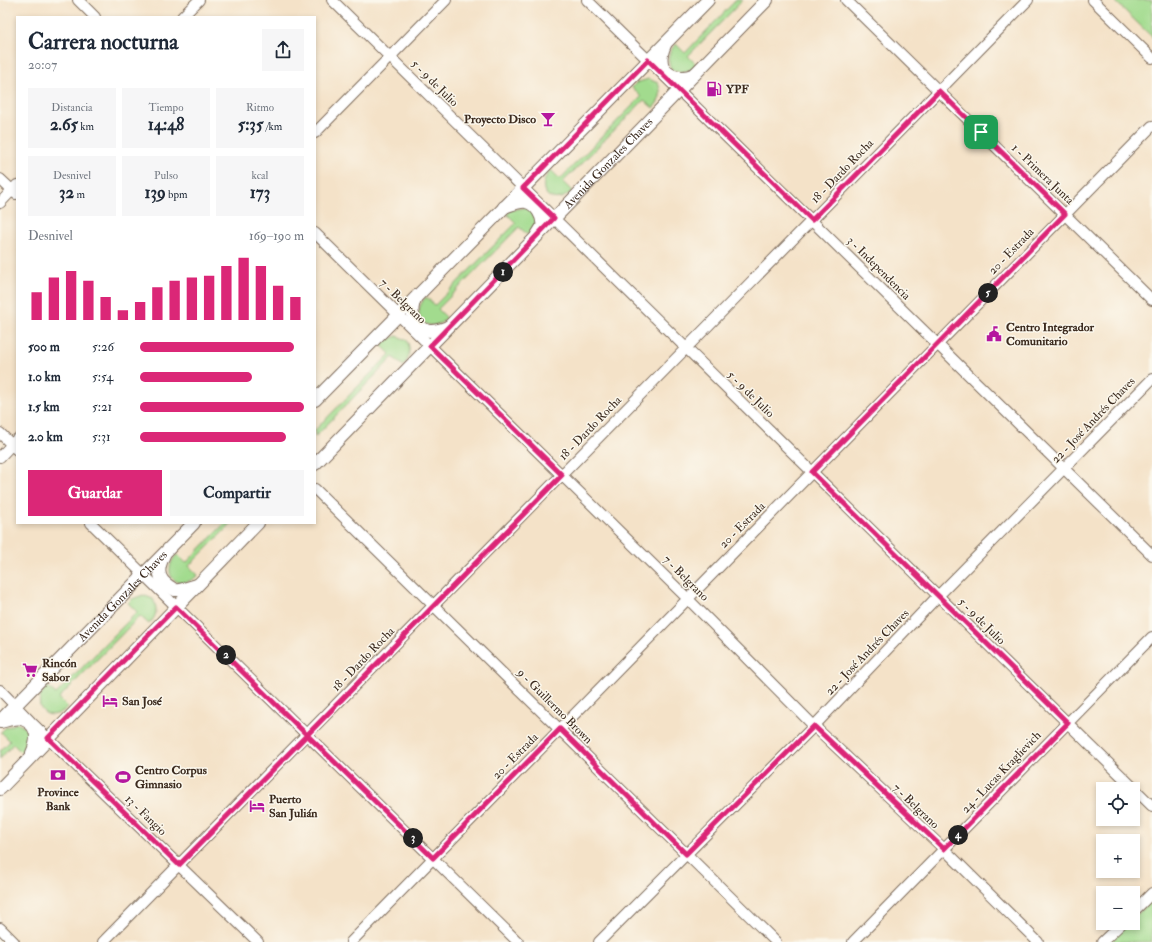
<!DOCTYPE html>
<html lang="es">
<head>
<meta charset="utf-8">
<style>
  body { margin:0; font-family:"IM FELL Double Pica",serif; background:#f6f6f7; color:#1f2937; height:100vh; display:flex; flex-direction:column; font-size:15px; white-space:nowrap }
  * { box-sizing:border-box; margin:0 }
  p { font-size:13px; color:#747a83 }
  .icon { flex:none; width:22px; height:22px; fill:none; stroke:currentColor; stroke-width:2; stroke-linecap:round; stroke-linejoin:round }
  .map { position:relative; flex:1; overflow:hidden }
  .panel { position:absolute; left:16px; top:16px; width:300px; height:508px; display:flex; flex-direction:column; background:#fff; border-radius:0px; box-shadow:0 2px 6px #0003 }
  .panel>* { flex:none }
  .controls { position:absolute; left:1096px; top:782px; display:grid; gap:8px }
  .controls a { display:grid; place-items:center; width:44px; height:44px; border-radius:0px; background:#fff; box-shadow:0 2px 6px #0003; font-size:20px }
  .pin { position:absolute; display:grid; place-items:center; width:34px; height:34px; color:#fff; margin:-17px; border-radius:8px; box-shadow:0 2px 6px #0006 }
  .km { position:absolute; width:20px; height:20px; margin:-10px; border-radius:50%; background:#222; color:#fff; font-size:11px; line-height:20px; text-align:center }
  .round { display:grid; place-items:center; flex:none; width:42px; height:42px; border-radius:0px; background:#f6f6f7 }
  .overview { display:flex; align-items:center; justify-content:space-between; height:68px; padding:0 12px }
  h1 { font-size:22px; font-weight:700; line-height:30px }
  .stats { display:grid; grid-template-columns:repeat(3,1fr); gap:6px; height:68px; padding:4px 12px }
  .stats div { display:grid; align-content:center; border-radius:0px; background:#f6f6f7; text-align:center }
  .stats b { font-size:17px; font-weight:700 }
  .stats small { font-size:11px; font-weight:400 }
  .stats p { font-size:11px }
  .chart { height:112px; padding:8px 12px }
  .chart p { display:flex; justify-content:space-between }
  .chart svg { width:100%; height:72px; margin-top:4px; stroke:#db2777; stroke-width:6 }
  .cta { display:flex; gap:8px; margin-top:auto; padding:8px 12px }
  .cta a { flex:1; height:46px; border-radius:0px; background:#db2777; color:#fff; font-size:16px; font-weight:700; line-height:46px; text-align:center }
  .cta a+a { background:#f6f6f7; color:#1f2937 }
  ul { padding:0 12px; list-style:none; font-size:13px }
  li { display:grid; grid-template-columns:64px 48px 1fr; align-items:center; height:30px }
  li i { height:10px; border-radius:5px; background:#db2777 }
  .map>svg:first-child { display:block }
  .green { fill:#a2db8e; stroke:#6e8256 }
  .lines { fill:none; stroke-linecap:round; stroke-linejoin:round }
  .minor-casing { stroke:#7c6a5a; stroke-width:12 }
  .major-casing { stroke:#7c6a5a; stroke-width:14 }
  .minor { stroke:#fff; stroke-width:10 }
  .major { stroke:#fff; stroke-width:12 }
  .route-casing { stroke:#fff; stroke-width:8 }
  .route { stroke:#db2777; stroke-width:5 }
  .labels { text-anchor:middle; stroke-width:3; stroke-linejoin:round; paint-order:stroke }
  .street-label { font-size:12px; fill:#3b2a1e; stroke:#fbf7ec }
  .poi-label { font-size:12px; font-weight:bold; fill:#3b2a1e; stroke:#fbf7ec; text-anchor:start }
</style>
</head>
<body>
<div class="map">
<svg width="1152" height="942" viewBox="0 0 1152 942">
  <rect width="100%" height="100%" fill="#fbf7ec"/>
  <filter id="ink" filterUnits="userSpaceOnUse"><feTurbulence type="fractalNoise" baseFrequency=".025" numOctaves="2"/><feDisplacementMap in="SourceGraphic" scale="8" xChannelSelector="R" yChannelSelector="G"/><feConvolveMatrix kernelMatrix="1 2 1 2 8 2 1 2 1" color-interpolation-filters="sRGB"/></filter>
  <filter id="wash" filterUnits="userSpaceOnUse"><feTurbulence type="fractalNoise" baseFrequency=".012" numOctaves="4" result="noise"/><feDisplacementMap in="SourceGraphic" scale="16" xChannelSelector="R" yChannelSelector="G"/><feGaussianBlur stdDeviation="0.9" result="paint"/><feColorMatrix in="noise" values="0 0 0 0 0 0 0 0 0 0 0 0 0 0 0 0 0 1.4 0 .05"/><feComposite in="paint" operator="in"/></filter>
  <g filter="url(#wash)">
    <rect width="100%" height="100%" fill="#f4e2c8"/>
    <path class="green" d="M736 0H743L688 56 697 65C689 73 683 72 672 70 666 60 668 52 676 44L685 53Z
      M1114 0H1152V37Z
      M648 79 658 83C662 93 661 100 653 108L644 100 563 182 572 191C553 210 532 190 551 170L560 179 641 97 632 87 636 83Z
      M528 207C537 217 539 225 528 235L519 227 438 309 447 318C428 337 408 316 426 297L435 305 516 223 507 214 511 210Z
      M397 336 407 340C411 350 410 358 403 366L393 357 315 437V430L390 354 381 345 386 340Z
      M225 523H232L189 566 198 575C178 594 159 574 177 554L186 563Z
      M143 595 153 599C158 609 157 616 149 624L140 616 59 698 68 707C49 726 28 707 47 686L56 694 137 612 128 603 132 599Z
      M17 723 26 728C31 738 30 745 22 753L13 744 0 759V751L10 741 1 732 5 728Z
      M1152 899V942H1110L1129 923H1133V919Z"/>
  </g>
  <g filter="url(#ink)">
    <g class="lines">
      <g class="minor-casing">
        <path id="minor" d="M78 0 95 17
          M332 0 1152 806
          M587 0 1152 555
          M846 0 1152 300
          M1093 0 1152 58
          M182 17 199 0
          M315 133 446 0
          M0 179 16 194
          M0 203 17 185
          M315 233 688 599 814 726 944 849 1038 942
          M0 433 17 450
          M0 457 17 439
          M315 489 776 942
          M91 523 518 942
          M0 690 31 722 258 942
          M1133 912 1152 893
          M0 928 14 942
          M103 942 1028 0
          M351 942 1152 126
          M599 942 814 726 938 596 1152 379
          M853 942 1152 637
          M1102 942 1122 923"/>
      </g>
      <g class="major-casing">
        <g id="major">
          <path d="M665 45C654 69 672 84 695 74"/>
          <path d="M504 207C511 205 519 201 526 202 536 204 544 217 542 227 541 229 538 233 537 235"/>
          <path d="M415 299C410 311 412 325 426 330 433 333 442 329 448 327"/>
          <path d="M315 400 708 0"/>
          <path id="s1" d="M315 464 767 0"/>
          <path d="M164 555C158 567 156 578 169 586 171 587 172 589 175 590 181 591 190 587 197 585"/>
          <path id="s2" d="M0 721 194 523"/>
          <path d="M0 722C6 721 15 717 22 719 39 725 38 740 32 753"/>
          <path d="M0 789 258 523"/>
        </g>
      </g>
      <use href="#minor" class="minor"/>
      <use href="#major" class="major"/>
    </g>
  </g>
  <g class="lines" filter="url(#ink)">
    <g class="route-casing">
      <path id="route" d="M981 132 939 91 812 220 648 60 523 188 554 218 430 346 562 475 307 735 176 607 48 738 179 865 307 735 433 858 560 729 686 854 814 726 944 849 1068 723 812 472 1065 214 981 132"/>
    </g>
    <use href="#route" class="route"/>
  </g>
  <defs>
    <g id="fuel-bare" transform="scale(1.2)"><path d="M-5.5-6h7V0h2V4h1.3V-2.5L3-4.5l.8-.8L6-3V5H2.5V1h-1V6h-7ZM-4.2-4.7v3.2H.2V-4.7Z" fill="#b5179e" stroke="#fbf7ec" stroke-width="2.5" paint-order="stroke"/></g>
    <g id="bar-bare" transform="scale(1.2)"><path d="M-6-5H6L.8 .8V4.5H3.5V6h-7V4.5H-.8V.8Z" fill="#b5179e" stroke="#fbf7ec" stroke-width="2.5" paint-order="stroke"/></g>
    <g id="civic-bare" transform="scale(1.2)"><path d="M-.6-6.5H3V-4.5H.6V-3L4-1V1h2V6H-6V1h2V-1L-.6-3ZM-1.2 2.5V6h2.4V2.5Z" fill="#b5179e" stroke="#fbf7ec" stroke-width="2.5" paint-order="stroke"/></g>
    <g id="supermarket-bare" transform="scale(1.2)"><path d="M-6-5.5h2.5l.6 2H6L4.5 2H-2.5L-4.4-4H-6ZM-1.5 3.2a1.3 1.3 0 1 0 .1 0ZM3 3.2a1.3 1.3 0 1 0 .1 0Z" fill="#b5179e" stroke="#fbf7ec" stroke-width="2.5" paint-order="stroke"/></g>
    <g id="hotel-bare" transform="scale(1.2)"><path d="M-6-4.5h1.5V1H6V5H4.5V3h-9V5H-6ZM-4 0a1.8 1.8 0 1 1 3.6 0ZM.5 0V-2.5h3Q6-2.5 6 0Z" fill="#b5179e" stroke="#fbf7ec" stroke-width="2.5" paint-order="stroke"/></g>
    <g id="bank-bare" transform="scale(1.2)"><path d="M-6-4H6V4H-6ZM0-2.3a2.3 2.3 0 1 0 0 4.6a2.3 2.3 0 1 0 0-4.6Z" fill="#b5179e" stroke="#fbf7ec" stroke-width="2.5" paint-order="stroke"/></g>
    <g id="stadium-bare" transform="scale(1.2)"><path d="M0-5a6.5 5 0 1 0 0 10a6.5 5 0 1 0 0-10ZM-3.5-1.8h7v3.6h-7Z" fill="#b5179e" stroke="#fbf7ec" stroke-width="2.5" paint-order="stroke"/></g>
  </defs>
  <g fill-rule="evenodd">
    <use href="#fuel-bare" x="714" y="89"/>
    <use href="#bar-bare" x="548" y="119"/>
    <use href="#civic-bare" x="994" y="334"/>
    <use href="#supermarket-bare" x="30" y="670"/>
    <use href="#hotel-bare" x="110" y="701"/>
    <use href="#bank-bare" x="58" y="775"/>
    <use href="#stadium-bare" x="123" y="777"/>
    <use href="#hotel-bare" x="257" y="806"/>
  </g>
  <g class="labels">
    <g class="street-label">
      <text transform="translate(435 83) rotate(45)" y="4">5 - 9 de Julio</text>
      <text dy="4" stroke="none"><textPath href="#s1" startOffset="420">Avenida Gonzales Chaves</textPath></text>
      <text transform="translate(842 171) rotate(-46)" y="4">18 - Dardo Rocha</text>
      <text transform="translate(1043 174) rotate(44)" y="4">1 - Primera Junta</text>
      <text transform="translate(1011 251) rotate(-46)" y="4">20 - Estrada</text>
      <text transform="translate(879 268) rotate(45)" y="4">3 - Independencia</text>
      <text transform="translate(403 301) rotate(44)" y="4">7 - Belgrano</text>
      <text transform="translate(751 394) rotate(45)" y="4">5 - 9 de Julio</text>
      <text transform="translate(1093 420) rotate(-46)" y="4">22 - José Andrés Chaves</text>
      <text transform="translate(590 428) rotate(-46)" y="4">18 - Dardo Rocha</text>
      <text transform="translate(742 525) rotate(-45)" y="4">20 - Estrada</text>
      <text transform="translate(686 578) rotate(45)" y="4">7 - Belgrano</text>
      <text dy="4" stroke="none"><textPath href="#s2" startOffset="175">Avenida Gonzales Chaves</textPath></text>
      <text transform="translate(982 621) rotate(45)" y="4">5 - 9 de Julio</text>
      <text transform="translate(867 652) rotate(-46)" y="4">22 - José Andrés Chaves</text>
      <text transform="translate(363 659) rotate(-46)" y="4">18 - Dardo Rocha</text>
      <text transform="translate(555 706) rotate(45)" y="4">9 - Guillermo Brown</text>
      <text transform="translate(515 756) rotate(-45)" y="4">20 - Estrada</text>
      <text transform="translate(1001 772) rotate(-46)" y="4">24 - Lucas Kraglievich</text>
      <text transform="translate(916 806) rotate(44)" y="4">7 - Belgrano</text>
      <text transform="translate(146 815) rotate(44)" y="4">13 - Fangio</text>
    </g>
    <g class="poi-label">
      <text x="726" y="93">YPF</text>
      <text x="536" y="123" text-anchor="end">Proyecto Disco</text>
      <text x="1006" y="331">Centro Integrador<tspan x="1006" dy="14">Comunitario</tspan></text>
      <text x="42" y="667">Rincón<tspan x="42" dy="14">Sabor</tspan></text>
      <text x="122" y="705">San José</text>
      <text x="135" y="774">Centro Corpus<tspan x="135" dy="14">Gimnasio</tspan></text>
      <text x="58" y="796" text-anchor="middle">Province<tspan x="58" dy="14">Bank</tspan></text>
      <text x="269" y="803">Puerto<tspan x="269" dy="14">San Julián</tspan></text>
    </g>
  </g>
</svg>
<div class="controls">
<a><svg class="icon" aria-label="locate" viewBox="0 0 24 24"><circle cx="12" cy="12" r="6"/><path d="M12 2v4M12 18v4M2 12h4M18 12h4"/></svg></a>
<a>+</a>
<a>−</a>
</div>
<div class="pin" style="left:981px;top:132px;background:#1e9e55"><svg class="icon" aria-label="arrive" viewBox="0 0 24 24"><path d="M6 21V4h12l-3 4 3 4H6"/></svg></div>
<b class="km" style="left:503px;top:272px">1</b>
<b class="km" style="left:226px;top:655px">2</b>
<b class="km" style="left:413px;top:838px">3</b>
<b class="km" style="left:958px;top:835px">4</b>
<b class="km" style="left:988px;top:293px">5</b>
<section class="panel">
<div class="overview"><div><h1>Carrera nocturna</h1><p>20:07</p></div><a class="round"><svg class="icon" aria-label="share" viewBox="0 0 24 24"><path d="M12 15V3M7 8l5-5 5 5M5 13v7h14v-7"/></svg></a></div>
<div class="stats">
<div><p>Distancia</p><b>2.65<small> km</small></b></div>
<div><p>Tiempo</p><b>14:48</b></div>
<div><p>Ritmo</p><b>5:35<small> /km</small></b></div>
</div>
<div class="stats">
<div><p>Desnivel</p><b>32<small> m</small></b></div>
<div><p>Pulso</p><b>139<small> bpm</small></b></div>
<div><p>kcal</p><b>173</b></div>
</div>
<div class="chart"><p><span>Desnivel</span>169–190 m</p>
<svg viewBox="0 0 160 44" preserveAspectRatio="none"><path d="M5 44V27M15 44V18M25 44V14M35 44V20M45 44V30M55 44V38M65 44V33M75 44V24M85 44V20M95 44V18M105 44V17M115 44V11M125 44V6M135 44V11M145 44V23M155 44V30"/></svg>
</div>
<ul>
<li><b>500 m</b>5:26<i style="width:94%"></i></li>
<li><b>1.0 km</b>5:54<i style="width:68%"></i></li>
<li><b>1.5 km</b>5:21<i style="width:100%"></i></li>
<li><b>2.0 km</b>5:31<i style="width:89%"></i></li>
</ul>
<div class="cta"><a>Guardar</a><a>Compartir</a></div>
</section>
</div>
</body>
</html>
